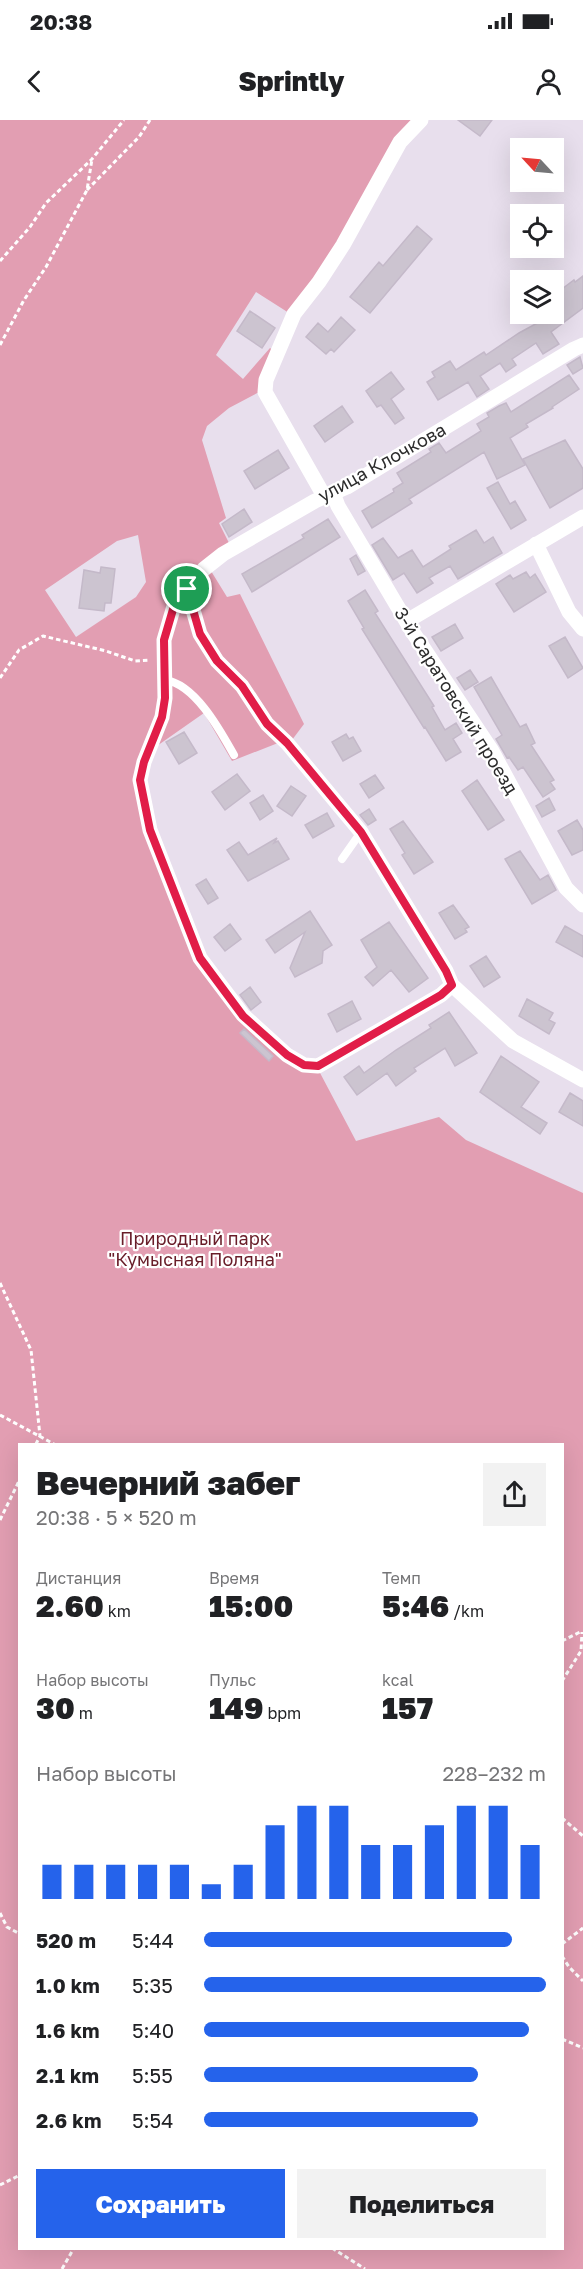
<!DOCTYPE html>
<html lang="ru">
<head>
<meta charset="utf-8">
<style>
  body { margin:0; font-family:"Golos Text",sans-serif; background:#f2f2f2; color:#202124; height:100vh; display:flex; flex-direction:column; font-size:22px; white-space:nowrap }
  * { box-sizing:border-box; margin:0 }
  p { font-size:20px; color:#757577 }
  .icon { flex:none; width:33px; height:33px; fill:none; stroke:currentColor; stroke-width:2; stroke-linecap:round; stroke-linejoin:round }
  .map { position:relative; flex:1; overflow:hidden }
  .side { position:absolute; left:18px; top:1323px; width:546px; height:807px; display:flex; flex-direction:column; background:#fff; border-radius:0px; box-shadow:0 6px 24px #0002 }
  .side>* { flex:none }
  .needle { width:39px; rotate:296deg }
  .fabs { position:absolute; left:510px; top:18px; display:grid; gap:12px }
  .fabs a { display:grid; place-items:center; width:54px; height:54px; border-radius:0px; background:#fff; box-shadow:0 6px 24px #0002; font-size:30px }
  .pin { position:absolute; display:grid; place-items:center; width:51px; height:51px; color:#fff; margin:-26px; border:3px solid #fff; border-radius:50%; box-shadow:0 2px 6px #0007 }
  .round { display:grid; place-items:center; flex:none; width:63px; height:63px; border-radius:0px; background:#f2f2f2 }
  .overview { display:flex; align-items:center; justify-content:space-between; height:102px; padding:0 18px }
  h1 { font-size:33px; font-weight:800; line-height:45px }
  .figures { display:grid; grid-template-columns:repeat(3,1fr); gap:9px; height:102px; padding:6px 18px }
  .figures div { display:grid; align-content:center }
  .figures b { font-size:30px; font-weight:800 }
  .figures small { font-size:16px; font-weight:400 }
  .figures p { font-size:16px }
  .chart { height:168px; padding:12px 18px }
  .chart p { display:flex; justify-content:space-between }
  .chart svg { width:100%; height:108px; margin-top:6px; stroke:#2563eb; stroke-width:6 }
  .button { display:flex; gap:12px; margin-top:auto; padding:12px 18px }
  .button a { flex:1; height:69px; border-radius:0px; background:#2563eb; color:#fff; font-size:24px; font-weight:800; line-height:69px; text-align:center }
  .button a+a { background:#f2f2f2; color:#202124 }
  ul { padding:0 18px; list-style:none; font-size:20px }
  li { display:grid; grid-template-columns:96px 72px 1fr; align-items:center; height:45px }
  li i { height:15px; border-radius:8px; background:#2563eb }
  .status { display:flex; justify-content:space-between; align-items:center; height:42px; padding:0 30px; background:#fff; direction:ltr }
  .status svg { height:16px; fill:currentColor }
  header { display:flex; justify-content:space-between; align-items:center; height:78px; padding:0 18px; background:#fff; font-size:27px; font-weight:800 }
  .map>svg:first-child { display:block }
  .green { fill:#e29eb2; fill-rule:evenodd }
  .building { fill:#ccc4d0; stroke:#c4b9c9; stroke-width:1.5 }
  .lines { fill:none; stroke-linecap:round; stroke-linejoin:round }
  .path { stroke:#fff; stroke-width:3; stroke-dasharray:4.5 3; stroke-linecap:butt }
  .lane { stroke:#fff; stroke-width:8 }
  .street { stroke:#fff; stroke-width:15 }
  .route-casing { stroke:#fff; stroke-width:12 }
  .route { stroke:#e11d48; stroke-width:8 }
  .labels { text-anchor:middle; stroke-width:4.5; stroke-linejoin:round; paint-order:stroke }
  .street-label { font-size:18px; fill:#2c2c2c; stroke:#fff }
  .park-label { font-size:18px; fill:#691d29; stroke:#fff }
</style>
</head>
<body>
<div class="status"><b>20:38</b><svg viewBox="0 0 49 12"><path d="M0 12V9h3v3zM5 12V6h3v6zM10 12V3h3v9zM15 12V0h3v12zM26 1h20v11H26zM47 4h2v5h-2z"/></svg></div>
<header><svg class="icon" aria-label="back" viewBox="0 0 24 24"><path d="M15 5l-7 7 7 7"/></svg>Sprintly<svg class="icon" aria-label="person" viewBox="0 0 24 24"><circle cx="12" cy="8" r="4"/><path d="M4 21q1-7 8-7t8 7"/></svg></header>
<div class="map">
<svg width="583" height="2149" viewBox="0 0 583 2149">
  <rect width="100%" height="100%" fill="#e8dfed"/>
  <path class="green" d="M0 0H416L340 121 289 193 256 172 216 235 243 259 270 228 274 231 261 271 229 288 207 306 202 320 226 398 219 403 229 423 181 466 239 569 278 623 232 641 204 593 154 628 151 614 143 708 235 895 319 951 356 1021 439 997 466 1020 583 1073V2149H0ZM138 415 146 462 136 477 76 517 45 470 117 421ZM20 1324H562V2128H20Z
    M211 451 227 477 240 474 304 604 292 620 273 600 246 560 221 539 205 512 198 483 200 465Z"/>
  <path class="building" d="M458 0H492L480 16Z
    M417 106 432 119 370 193 350 177 379 142 383 146Z
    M583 156V188L551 212 559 224 543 234 536 223 512 239 516 245 506 252 500 243 480 256 489 269 477 277 468 262 438 280 427 262 435 257 432 252 450 241 456 250 484 232 486 235 519 213 554 194V175L574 160 575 162Z
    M250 191 275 208 262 228 237 211Z
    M341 197 355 210 334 232 331 229 326 234 306 217 318 203 328 212Z
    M580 237 583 248 573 254 567 245Z
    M391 252 404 269 391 279 404 298 395 304 381 285 377 287 366 271Z
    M569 255 579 269 552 287 553 288 526 304 528 307 510 318 525 345 497 359 484 332 409 379 412 383 372 408 362 391 394 372 393 369 403 363 397 353 431 332 429 329 439 323 446 333 481 311 477 304 489 297 487 293 499 286 506 283 511 292Z
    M342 286 353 302 325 322 314 306Z
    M565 320 583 349V368L550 388 523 339Z
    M278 330 289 348 255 369 244 351Z
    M498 362 510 384 515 381 526 400 511 409 487 368Z
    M244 389 252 402 229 417 222 404Z
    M328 399 340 417 252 472 242 454 304 418 302 415Z
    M476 410 484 423 493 417 502 433 458 459 450 446 429 458 433 463 417 473 404 453 393 460 372 425 383 418 398 438 412 430 423 447 451 429 449 426Z
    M356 435 365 451 358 455 350 439Z
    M101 447 115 449 111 483H105L104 491 79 488 84 450 100 453Z
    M526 452 530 458 535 454 546 472 514 492 496 464 510 455 513 459Z
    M365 470 378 491 375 493 434 586 432 587 445 610 456 603 462 613 453 619 461 632 446 641 425 607 424 608 362 509 364 508 348 481Z
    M455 504 463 518 441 531 432 517Z
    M565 517 583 548 568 558 549 526Z
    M470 550 478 562 465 570 457 558Z
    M491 557 520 607 526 604 535 623 531 625 554 660 550 662 555 669 543 677 523 647 518 650 509 637 507 638 496 619 502 615 474 567Z
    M184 612 197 633 179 644 166 622Z
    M346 614 349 619 353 617 361 631 343 641 332 622Z
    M237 654 250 671 225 690 212 672Z
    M375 655 384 668 369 678 360 664Z
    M477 660 504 700 488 710 462 671Z
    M291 666 306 676 292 696 277 686Z
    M263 675 273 691 260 700 250 683Z
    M549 678 555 690 542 697 536 686Z
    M369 689 376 700 368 705 360 695Z
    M327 693 334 706 313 718 305 705Z
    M577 700 583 710V730L572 735 558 711Z
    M403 701 433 742 414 754 402 735 405 733 390 709Z
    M277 718 274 723 278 721 289 739 248 761 227 730 239 722 248 735Z
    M520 731 540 760 548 755 556 770 532 784 505 739Z
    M206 759 218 778 208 784 196 765Z
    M453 785 469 807 465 809 467 812 455 819 439 793Z
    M310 791 332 825 323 831 322 843 295 857 290 848 305 812 275 833 266 820Z
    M389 802 428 858 409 872 391 850 373 866 365 857 377 847 361 820Z
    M230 804 241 819 225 831 214 817Z
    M565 806 583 816V837L556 822Z
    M486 836 500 857 484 867 470 846Z
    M250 867 261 882 251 890 240 875Z
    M527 879 553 893 549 900 555 903 549 914 519 896Z
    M352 881 361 899 337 912 328 894Z
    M449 892 477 933 455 946 445 928 414 948 416 951 396 966 387 953 357 975 344 957 359 946 364 953 396 930 431 908 429 905Z
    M244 909 273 936 269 941 240 913Z
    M501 936 539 962 521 987 547 1003 540 1014 480 972Z
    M570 973 583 981V1006L559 992Z"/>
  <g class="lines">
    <path class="path" d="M87 70 139 17 150 0
      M0 141 30 107 46 83 92 39 124 0
      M0 225 24 180 46 147 87 70 92 39
      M0 558 19 530 43 516 106 531 135 541 150 540
      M0 1163 31 1230 40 1316 36 1324
      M0 1295 54 1324
      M0 1400 20 1359
      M562 1521 582 1511
      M562 1561 581 1531 582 1512
      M562 1698 583 1716
      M0 1793 7 1807 20 1814
      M562 1824 583 1808
      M562 1836 569 1847 583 1861
      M562 1919 583 1928
      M0 2065 20 2055
      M332 2128 365 2149
      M62 2149 74 2128"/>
    <path class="lane" d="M165 560C195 564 220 610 234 635
      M342 739 361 712"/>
    <path class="street" d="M333 373 338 386 412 511 492 631 566 768 583 785
      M324 376 265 272 266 260 294 194 319 162 343 125 400 22 421 0
      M536 424 569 492 583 509
      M187 469 200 514 217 541 242 566 267 604 287 623 361 712 446 851 452 865 513 921 583 960
      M407 501 583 397
      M452 865 441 875 318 946 304 945 287 935 243 895 200 838 150 710 140 660 144 642 162 597 165 578 164 520 174 486 204 449 223 434 315 381 347 367 574 229 583 225"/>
  </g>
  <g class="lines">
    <g class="route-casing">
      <path id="route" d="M187 469 200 514 217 541 242 566 267 604 287 623 361 712 446 851 452 865 441 875 318 946 304 945 287 935 243 896 200 838 150 710 140 660 144 642 162 597 165 578 164 520 174 486Z"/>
    </g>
    <use href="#route" class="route"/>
  </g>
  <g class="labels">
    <g class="street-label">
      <text transform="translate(382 343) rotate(-29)" y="6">улица Клочкова</text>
      <text transform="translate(456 581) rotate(58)" y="6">3-й Саратовский проезд</text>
    </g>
    <g class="park-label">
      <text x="195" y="1125">Природный парк<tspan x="195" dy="21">"Кумысная Поляна"</tspan></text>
    </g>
  </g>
</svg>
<div class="fabs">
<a><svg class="needle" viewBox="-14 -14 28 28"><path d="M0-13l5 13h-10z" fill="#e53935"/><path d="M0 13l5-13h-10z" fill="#757577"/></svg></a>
<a><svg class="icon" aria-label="locate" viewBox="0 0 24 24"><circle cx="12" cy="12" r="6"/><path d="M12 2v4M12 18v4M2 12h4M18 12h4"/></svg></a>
<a><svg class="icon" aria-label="layers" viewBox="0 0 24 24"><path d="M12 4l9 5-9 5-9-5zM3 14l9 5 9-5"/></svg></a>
</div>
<div class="pin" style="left:187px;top:469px;background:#1e9e55"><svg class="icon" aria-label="arrive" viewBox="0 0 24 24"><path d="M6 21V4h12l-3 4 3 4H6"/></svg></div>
<section class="side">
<div class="overview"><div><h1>Вечерний забег</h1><p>20:38 · 5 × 520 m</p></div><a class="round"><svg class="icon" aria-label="share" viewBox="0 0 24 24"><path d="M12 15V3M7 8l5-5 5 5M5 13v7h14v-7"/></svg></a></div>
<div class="figures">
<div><p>Дистанция</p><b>2.60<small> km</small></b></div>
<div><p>Время</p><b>15:00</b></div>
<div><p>Темп</p><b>5:46<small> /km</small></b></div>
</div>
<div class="figures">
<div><p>Набор высоты</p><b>30<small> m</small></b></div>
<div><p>Пульс</p><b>149<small> bpm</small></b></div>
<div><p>kcal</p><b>157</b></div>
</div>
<div class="chart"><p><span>Набор высоты</span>228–232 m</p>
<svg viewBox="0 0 160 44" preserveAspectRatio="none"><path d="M5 44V30M15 44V30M25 44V30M35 44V30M45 44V30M55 44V38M65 44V30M75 44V14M85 44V6M95 44V6M105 44V22M115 44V22M125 44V14M135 44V6M145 44V6M155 44V22"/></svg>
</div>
<ul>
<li><b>520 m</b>5:44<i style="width:90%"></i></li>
<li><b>1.0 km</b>5:35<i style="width:100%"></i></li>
<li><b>1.6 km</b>5:40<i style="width:95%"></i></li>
<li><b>2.1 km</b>5:55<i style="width:80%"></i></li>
<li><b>2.6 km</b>5:54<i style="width:80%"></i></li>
</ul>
<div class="button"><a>Сохранить</a><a>Поделиться</a></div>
</section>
</div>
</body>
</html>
